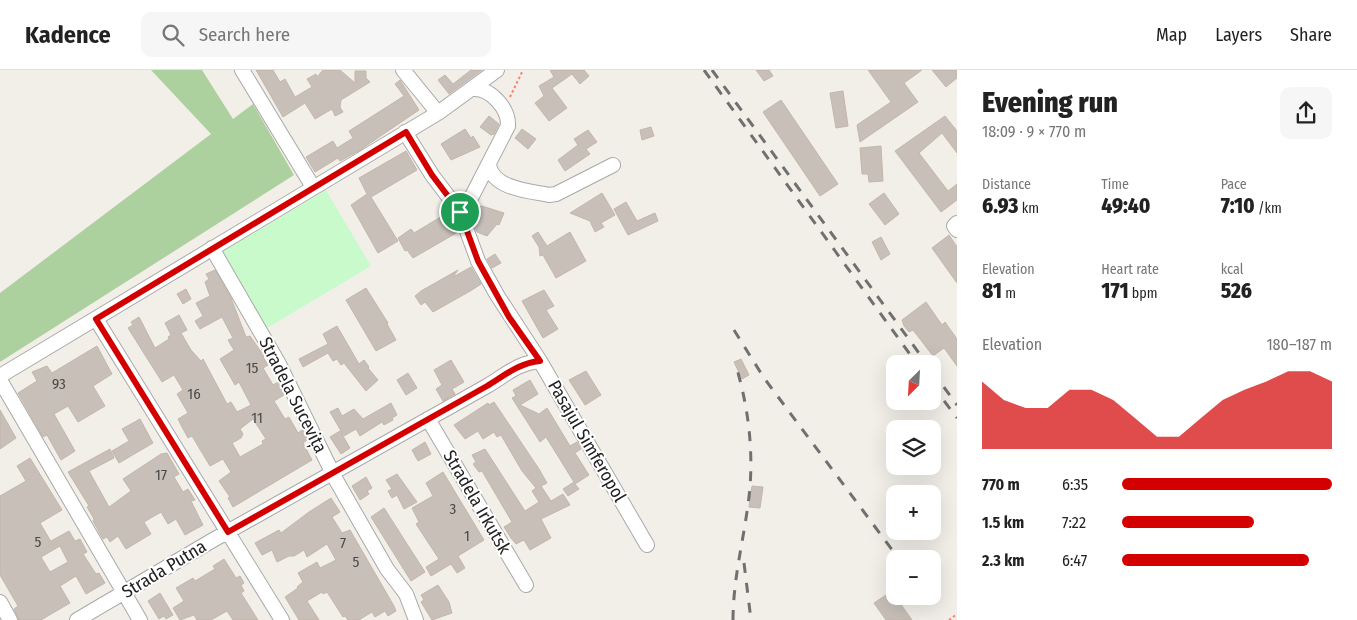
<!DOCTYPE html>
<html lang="en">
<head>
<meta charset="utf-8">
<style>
  body { margin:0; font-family:"Fira Sans Condensed",sans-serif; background:#f6f6f6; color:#222; height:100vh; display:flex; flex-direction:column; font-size:19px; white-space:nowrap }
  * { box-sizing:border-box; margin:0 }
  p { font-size:16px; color:#767676 }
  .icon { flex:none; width:28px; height:28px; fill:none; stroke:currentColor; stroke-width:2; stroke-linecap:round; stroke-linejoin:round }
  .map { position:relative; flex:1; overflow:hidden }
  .drawer { display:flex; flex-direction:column; background:#fff; width:400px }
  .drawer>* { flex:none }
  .needle { width:32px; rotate:204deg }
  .controls { position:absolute; left:886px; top:285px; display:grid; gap:10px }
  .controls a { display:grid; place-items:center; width:55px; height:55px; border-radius:10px; background:#fff; box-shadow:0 5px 20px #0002; font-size:25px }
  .pin { position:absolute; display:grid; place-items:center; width:42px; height:42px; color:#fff; margin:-21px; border:2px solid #fff; border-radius:50%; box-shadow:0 1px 5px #0007 }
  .round { display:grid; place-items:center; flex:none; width:52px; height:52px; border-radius:10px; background:#f6f6f6 }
  .head { display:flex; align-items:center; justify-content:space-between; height:85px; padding:0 25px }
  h1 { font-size:28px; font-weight:800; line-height:38px }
  .stats { display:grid; grid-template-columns:repeat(3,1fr); gap:8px; height:85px; padding:5px 25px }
  .stats div { display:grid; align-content:center }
  .stats b { font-size:21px; font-weight:800 }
  .stats small { font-size:14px; font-weight:400 }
  .stats p { font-size:14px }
  .chart { height:140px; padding:10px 25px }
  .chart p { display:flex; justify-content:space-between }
  .chart svg { width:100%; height:90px; margin-top:5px; fill:#d40000; opacity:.7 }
  ul { padding:0 25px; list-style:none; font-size:16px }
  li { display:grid; grid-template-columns:80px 60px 1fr; align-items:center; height:38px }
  li i { height:12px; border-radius:6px; background:#d40000 }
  header { display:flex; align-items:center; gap:30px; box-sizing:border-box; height:70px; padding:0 25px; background:#fff; border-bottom:1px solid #e0e0e0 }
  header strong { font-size:24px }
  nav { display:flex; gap:28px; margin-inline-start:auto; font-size:18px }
  .search { width:350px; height:45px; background:#f6f6f6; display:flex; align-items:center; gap:12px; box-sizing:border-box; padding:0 18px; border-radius:10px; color:#767676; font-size:19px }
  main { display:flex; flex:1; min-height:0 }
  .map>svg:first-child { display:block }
  .forest { fill:#add19e }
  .park { fill:#c8facc }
  .building { fill:#c7bfb8; stroke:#c4b6ab; fill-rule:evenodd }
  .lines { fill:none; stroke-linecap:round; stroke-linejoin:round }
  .minor-casing { stroke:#a9a9a9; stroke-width:16 }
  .path { stroke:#fa8072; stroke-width:2; stroke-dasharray:2.5 2.5; stroke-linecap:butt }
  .minor { stroke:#fff; stroke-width:14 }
  .rail { stroke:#707070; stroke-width:3; stroke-dasharray:10 10; stroke-linecap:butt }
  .route-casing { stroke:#fff; stroke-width:10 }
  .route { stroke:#d40000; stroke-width:6 }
  .labels { text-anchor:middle; stroke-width:4; stroke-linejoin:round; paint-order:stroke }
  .number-label { font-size:15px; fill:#4b4948 }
  .street-label { font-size:18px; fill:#222; stroke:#fff }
</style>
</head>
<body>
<header>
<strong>Kadence</strong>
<div class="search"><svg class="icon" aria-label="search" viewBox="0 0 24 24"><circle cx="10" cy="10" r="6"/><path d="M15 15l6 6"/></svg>Search here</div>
<nav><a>Map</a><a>Layers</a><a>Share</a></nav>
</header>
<main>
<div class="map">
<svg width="957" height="550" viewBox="0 0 957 550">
  <rect width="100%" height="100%" fill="#f2efe9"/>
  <path class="forest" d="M151 0H202L233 49 253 34 294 105 0 292V223L211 64Z"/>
  <path class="park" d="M326 120 371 196 267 258 222 182Z"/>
  <path class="building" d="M256 0H273L280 12 285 9 295 27 312 17 307 9 316 4 317 7 323 0H340L355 13V1H366V8L370 12 341 30 340 37 343 42 335 46 332 39 315 49 305 33 283 47Z
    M471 0H482L449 24 438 10 445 5 453 14Z
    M550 0H584L589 6 580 14 572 4 552 18 567 38 549 51 535 33 544 26 539 16 554 7Z
    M756 0H769L773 6 764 11Z
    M868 0H922L904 13 918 32 860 72 857 55 891 32Z
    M932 0H957V8L946 17Z
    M400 10 419 40 360 80 340 91 338 88 315 102 306 87 333 71 337 78 353 68 349 61 404 26 395 14Z
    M843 21 848 56 836 58 830 23Z
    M781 30 838 114 820 126 763 42Z
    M489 46 499 54 494 64 491 65 480 57Z
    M945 46 957 61V83L942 63 919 83 948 121 957 114V130L941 142 895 81Z
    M651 57 654 66 642 70 640 60Z
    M465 59 471 68 473 66 480 77 451 90 441 74Z
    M522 59 536 69 528 79 515 68Z
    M588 60 597 72 586 79 590 84 565 101 558 90 578 75 574 69Z
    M881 76 883 111 869 112 868 104H862L860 78Z
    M406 81 417 100 371 127 398 171 378 183 351 135 367 124 359 108Z
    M602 123 615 145 601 153 604 157 595 162 590 151 570 143Z
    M884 123 899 144 885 155 869 134Z
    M626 132 637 151 655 143 658 151 628 165 614 139Z
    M482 136 504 143 499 155 497 154 487 166 477 162 474 155 478 137Z
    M449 142 458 162 413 188 407 180 405 181 398 168 411 159 414 163Z
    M538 162 547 176 570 162 586 191 556 208 543 185 540 186 539 177 532 166Z
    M949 165 957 177V213L932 178Z
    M881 167 890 184 881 190 872 172Z
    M495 184 501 193 492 198 487 189Z
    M471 197 481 214 472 220 433 242 425 232 421 235 415 226 421 221 458 200 453 207Z
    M215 200 231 228 246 267 250 266 264 286 263 287 268 295 263 298 273 315 278 312 284 325 274 331 285 349 289 347 298 363 302 360 307 370 303 373 312 390 233 437 228 428 230 427 219 411 231 402 223 389 210 396 192 366 188 368 182 357 178 349 188 343 177 324 183 320 174 305 162 312 128 258 133 255 131 252 139 247 155 278 169 269 168 267 171 265 165 253 179 245 187 260 181 263 191 280 201 291 203 289 227 334 231 332 237 342 251 335 239 312 235 315 220 289 234 280 228 270 233 268 222 247 200 259 195 251 203 246 196 233 210 226 205 212 209 209 206 204ZM253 349 266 369 262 371 263 374 240 387 232 373 241 368 243 364 240 359Z
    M366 218 388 253 387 254 396 270 376 281 346 230Z
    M186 219 191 229 183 234 177 224Z
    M544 220 554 236 546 240 558 259 543 268 522 231Z
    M926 232 942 255 945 252 957 269V296L944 278 933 286 913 260 909 262 904 256 902 250Z
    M337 256 359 294 364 290 369 297 368 298 378 310 366 321 344 293 341 295 337 289 333 291 328 283 303 297 299 289 328 274 323 264Z
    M97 276 112 304 93 316 105 336 78 352 68 336 54 344 75 381 61 390 47 365 43 367 18 323 37 311 32 302 47 296 52 303Z
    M741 289 749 305 742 309 734 292Z
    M451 290 464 312 452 319 455 324 443 331 436 319 442 315 434 300Z
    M586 301 601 325 585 335 569 310Z
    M408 303 417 318 406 325 397 310Z
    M530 310 538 324 520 335 539 344 547 338 570 376 577 372 581 379 575 383 589 405 575 414 579 419 568 426 563 419 574 412 546 367 540 372 512 328 516 326 513 320Z
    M494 332 539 399 547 413 541 416 551 431 563 424 570 435 541 449 551 468 530 480 524 470 516 474 511 468 504 457 512 452 482 401 479 402 473 394 476 392 472 385 485 379 525 441 539 432 532 421 536 418 522 401 501 365 497 367 494 362 483 369 478 361 465 369 454 355 488 333 489 335Z
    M391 333 397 345 392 348 393 350 384 355 382 352 360 366 356 359 344 366 330 342 338 338 342 346 354 339 363 349Z
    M0 340 16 368 0 379Z
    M140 349 153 373 119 393 112 381 129 371 122 359Z
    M340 361 350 378 341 384 330 367Z
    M425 372 431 384 418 391 412 380Z
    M110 379 114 388 89 401 109 437 131 421 123 409 161 384 167 383 179 404 174 407 183 422 188 419 195 430 191 431 203 455 185 465 176 449 168 454 161 442 144 452 151 464 126 479 118 466 110 472 107 467 103 469 93 451 94 449 87 437 89 436 68 402Z
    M30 388 62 440 40 453 50 470 51 471 69 461 75 471 80 469 87 482 83 484 96 504 99 503 105 513 86 524 76 506 60 516 70 533 41 550H19L14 539 18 536 0 505V426L26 411 17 396ZM60 476 68 492 50 502 41 487Z
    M443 402 484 470 458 486 465 498 457 503 451 494 431 506 426 497 439 489 416 454 419 452 412 438 433 426 426 413Z
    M397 404 417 432 404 439 397 425 392 428 388 421 392 419 386 410Z
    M366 407 372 418 367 421 369 424 360 430 352 416Z
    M752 416 763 417 760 438 749 437Z
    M331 428 340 442 332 447 342 463 350 460 394 536 396 541 388 546 385 541 375 547 372 542 359 550H348L345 546 343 547 327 522 323 524 322 522 307 531 319 550H299L285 527 298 518 297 517 303 512 298 503 317 492 320 498 336 490 327 474 307 487 304 480 294 486H289L277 492 272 480 262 485 255 473 279 460 281 463 309 442Z
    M384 438 425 502 411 511 371 447Z
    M224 489 236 508 240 506 244 513 241 515 244 521 241 523 258 550H233L227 541 211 550H197L194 545 180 550 173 538 184 531 176 518 193 508 195 511 215 499 213 496Z
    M438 515 449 532 452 543 432 550 421 532 424 530 421 525Z
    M892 521 895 526 912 550H886L874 533Z
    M160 523 173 545 166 549 164 546 159 549 148 531Z"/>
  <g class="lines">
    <g class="minor-casing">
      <path id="minor" d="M242 0 313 117
        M403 0 438 43
        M405 62 432 105 460 142 478 191 497 225 540 291 647 475
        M489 95C493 119 530 121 549 125L556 124 613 95
        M460 142 472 126 508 56C509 39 491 18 473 19
        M957 153 954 156 957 160
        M212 178 279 294 336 410 387 499 406 524 416 550
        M96 249 282 550
        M0 306 438 43 497 0
        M0 310 140 550
        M428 349 526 515
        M0 532 10 550
        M77 550 213 470 487 316C506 305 517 293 540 291"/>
    </g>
    <path class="path" d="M510 27 523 0
      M949 550 957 544"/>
    <use href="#minor" class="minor"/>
    <path class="rail" d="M704 0 917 294
      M712 0 927 294
      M734 260 764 308 899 489
      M932 301 957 335
      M932 315 957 348
      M744 493 751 550
      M733 550C733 505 746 462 750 417 753 376 748 336 736 296"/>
  </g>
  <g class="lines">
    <g class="route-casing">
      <path id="route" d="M406 62 432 105 460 142 478 191 509 247 540 291C519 293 505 305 487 316L228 462 96 249Z"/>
    </g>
    <use href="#route" class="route"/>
  </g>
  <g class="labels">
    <g class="number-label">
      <text x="252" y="303">15</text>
      <text x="59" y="319">93</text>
      <text x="194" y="329">16</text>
      <text x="257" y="353">11</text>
      <text x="161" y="410">17</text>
      <text x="453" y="444">3</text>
      <text x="467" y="471">1</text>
      <text x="38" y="477">5</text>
      <text x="343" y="478">7</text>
      <text x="356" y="497">5</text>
    </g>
    <g class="street-label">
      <text transform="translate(293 325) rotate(63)" y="6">Stradela Sucevița</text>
      <text transform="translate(587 371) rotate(60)" y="6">Pasajul Simferopol</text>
      <text transform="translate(477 432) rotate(60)" y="6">Stradela Irkutsk</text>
      <text transform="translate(164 499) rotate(-31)" y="6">Strada Putna</text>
    </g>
  </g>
</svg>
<div class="controls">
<a><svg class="needle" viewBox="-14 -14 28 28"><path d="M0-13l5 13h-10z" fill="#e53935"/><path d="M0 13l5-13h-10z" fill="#767676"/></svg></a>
<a><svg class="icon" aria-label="layers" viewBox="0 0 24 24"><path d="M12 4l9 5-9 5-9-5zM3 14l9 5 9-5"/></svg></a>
<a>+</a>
<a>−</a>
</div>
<div class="pin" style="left:460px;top:142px;background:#1e9e55"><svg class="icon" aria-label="arrive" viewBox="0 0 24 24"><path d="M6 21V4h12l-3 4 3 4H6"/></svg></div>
</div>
<section class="drawer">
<div class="head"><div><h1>Evening run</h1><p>18:09 · 9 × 770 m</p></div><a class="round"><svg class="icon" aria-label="share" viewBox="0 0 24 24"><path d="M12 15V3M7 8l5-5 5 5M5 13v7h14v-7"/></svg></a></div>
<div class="stats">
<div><p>Distance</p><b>6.93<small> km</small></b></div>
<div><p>Time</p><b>49:40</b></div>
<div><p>Pace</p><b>7:10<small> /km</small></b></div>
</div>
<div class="stats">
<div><p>Elevation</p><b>81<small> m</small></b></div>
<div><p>Heart rate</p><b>171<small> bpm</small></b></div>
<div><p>kcal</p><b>526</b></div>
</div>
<div class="chart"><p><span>Elevation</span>180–187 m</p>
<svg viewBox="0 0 160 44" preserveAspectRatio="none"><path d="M0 44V11L10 20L20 24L30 24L40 15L50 15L60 20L70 29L80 38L90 38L100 29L110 20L120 15L130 11L140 6L150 6L160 11V44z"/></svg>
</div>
<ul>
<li><b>770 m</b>6:35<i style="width:100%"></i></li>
<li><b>1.5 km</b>7:22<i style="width:63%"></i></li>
<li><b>2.3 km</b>6:47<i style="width:89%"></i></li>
</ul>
</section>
</main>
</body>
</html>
